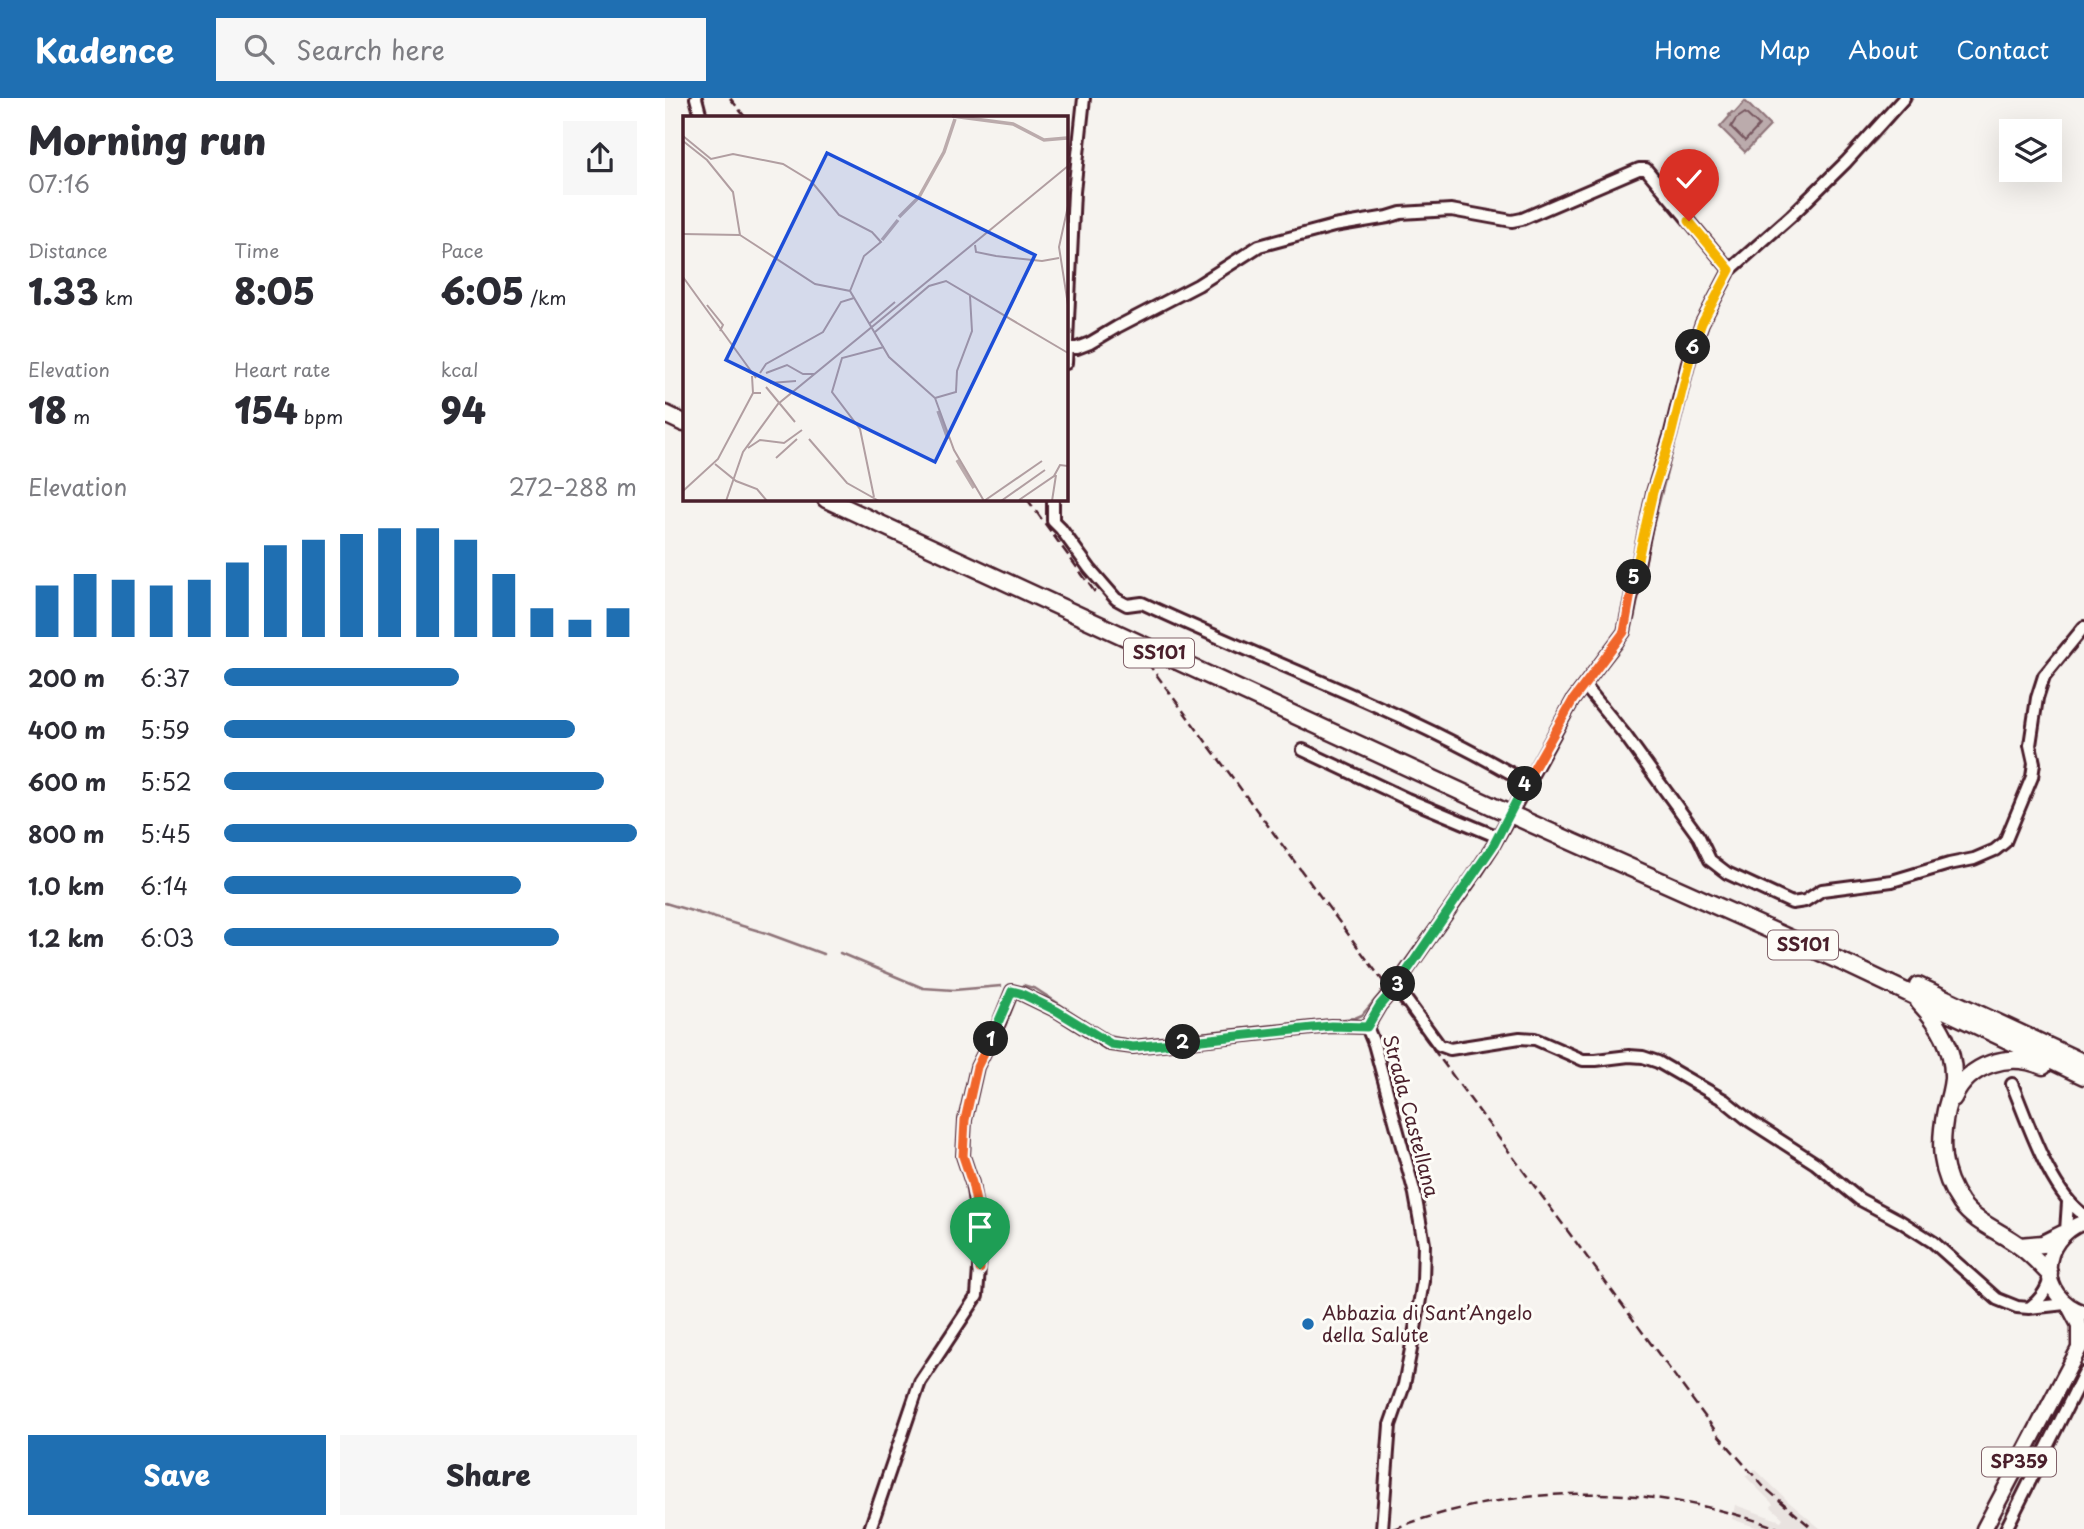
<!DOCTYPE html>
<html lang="en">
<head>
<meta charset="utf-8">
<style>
  body { margin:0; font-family:"Playpen Sans",sans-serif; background:#f7f7f7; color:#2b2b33; height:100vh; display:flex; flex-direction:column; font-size:26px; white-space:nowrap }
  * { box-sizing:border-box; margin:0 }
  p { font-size:23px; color:#7c7c81 }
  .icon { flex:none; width:38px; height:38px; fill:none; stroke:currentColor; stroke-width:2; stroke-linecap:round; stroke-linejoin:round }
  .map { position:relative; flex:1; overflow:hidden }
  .details { display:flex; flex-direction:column; background:#fff; width:665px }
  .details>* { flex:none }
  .buttons { position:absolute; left:1334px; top:21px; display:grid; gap:14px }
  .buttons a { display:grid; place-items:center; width:63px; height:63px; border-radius:0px; background:#fff; box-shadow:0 7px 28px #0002; font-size:35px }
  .pin { position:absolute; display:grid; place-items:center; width:60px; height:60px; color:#fff; margin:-72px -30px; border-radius:50% 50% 50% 0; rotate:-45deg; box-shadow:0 0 7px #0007 }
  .pin .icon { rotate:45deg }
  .km { position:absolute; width:35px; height:35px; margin:-18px; border-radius:50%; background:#222; color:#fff; font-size:19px; line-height:35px; text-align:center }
  .round { display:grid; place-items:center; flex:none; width:74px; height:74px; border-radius:0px; background:#f7f7f7 }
  .overview { display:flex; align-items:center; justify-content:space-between; height:119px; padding:0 28px }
  h1 { font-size:38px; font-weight:800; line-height:52px }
  .metrics { display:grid; grid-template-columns:repeat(3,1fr); gap:10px; height:119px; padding:7px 28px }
  .metrics div { display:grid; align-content:center }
  .metrics b { font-size:35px; font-weight:800 }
  .metrics small { font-size:19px; font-weight:400 }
  .metrics p { font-size:19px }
  .chart { height:196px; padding:14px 28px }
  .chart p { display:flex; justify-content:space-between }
  .chart svg { width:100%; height:126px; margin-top:7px; stroke:#1f6fb2; stroke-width:6 }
  .primary-button { display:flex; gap:14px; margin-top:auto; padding:14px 28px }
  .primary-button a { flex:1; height:80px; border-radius:0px; background:#1f6fb2; color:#fff; font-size:28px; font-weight:800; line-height:80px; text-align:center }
  .primary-button a+a { background:#f7f7f7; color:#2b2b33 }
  ul { padding:0 28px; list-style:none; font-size:23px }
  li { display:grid; grid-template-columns:112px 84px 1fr; align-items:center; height:52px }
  li i { height:18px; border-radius:9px; background:#1f6fb2 }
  header { display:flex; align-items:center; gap:42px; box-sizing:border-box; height:98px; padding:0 35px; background:#1f6fb2; color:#fff }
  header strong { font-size:33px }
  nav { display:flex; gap:38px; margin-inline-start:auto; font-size:24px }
  .search { width:490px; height:63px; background:#f7f7f7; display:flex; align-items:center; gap:18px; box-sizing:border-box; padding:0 24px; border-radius:0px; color:#7c7c81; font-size:26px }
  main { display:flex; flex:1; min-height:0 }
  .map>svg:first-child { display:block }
  .built { fill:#e9e3e0 }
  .water { fill:#bbabac; stroke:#8e7378; stroke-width:2 }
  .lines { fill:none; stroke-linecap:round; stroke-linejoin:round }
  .shore { stroke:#77575f; stroke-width:2 }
  .stream { stroke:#8e7378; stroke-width:2.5 }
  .minor-casing { stroke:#4a1f2b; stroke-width:16 }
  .major-casing { stroke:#4a1f2b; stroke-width:19 }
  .highway-casing { stroke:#4a1f2b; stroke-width:21 }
  .minor { stroke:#fdfcf7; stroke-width:10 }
  .major { stroke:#fdfcf7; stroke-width:14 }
  .highway { stroke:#fdfcf7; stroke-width:16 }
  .rail { stroke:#4a1f2b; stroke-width:2.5; stroke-dasharray:10 5; stroke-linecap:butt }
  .highway-bridge-casing { stroke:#4a1f2b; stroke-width:21; stroke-linecap:butt }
  .highway-bridge { stroke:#fdfcf7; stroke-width:16 }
  .split-1-casing { stroke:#fff; stroke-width:14 }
  .split-2-casing { stroke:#fff; stroke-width:14 }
  .split-3-casing { stroke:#fff; stroke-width:14 }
  .split-4-casing { stroke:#fff; stroke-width:14 }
  .split-5-casing { stroke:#fff; stroke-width:14 }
  .split-6-casing { stroke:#fff; stroke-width:14 }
  .split-7-casing { stroke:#fff; stroke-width:14 }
  .split-1 { stroke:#f0652b; stroke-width:9 }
  .split-2 { stroke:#22a559; stroke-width:9 }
  .split-3 { stroke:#22a559; stroke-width:9 }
  .split-4 { stroke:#22a559; stroke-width:9 }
  .split-5 { stroke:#f0652b; stroke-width:9 }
  .split-6 { stroke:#f5b400; stroke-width:9 }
  .split-7 { stroke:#f5b400; stroke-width:9 }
  .poi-dot { fill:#1f6fb2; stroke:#fdfcf7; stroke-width:2.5 }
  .labels { text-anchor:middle; stroke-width:6; stroke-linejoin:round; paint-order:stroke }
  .shield { fill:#fdfcf7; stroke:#806168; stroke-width:2 }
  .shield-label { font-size:18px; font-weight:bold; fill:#4a1f2b }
  .street-label { font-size:19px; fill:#4a1f2b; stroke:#fdfcf7 }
  .poi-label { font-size:19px; fill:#4a1f2b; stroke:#fdfcf7; text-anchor:start }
  .inset-river { fill:none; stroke:#bbabac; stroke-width:3.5 }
  .inset-road { fill:none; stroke:#b19ea1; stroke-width:2 }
  .view { fill:#1d4ed8; fill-opacity:0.15; stroke:#1d4ed8; stroke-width:3.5 }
  .inset-edge { fill:none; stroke:#4a1f2b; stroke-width:3.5 }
</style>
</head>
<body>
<header>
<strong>Kadence</strong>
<div class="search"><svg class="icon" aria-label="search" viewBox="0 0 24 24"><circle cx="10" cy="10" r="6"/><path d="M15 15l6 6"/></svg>Search here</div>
<nav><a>Home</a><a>Map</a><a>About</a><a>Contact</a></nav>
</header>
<main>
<section class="details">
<div class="overview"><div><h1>Morning run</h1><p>07:16</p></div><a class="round"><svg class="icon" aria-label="share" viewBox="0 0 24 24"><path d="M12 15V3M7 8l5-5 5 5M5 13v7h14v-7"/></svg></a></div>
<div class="metrics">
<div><p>Distance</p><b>1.33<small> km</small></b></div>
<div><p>Time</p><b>8:05</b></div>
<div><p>Pace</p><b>6:05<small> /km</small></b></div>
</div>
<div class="metrics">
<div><p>Elevation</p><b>18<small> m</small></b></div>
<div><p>Heart rate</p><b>154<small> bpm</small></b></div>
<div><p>kcal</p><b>94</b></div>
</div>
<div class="chart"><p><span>Elevation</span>272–288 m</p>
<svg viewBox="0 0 160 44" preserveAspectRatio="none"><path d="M5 44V26M15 44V22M25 44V24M35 44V26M45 44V24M55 44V18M65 44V12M75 44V10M85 44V8M95 44V6M105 44V6M115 44V10M125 44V22M135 44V34M145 44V38M155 44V34"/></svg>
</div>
<ul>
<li><b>200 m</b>6:37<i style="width:57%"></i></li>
<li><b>400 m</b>5:59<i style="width:85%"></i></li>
<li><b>600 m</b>5:52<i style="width:92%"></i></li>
<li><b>800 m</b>5:45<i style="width:100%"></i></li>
<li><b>1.0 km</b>6:14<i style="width:72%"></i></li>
<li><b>1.2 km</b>6:03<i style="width:81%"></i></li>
</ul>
<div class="primary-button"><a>Save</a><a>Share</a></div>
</section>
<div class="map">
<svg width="1419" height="1431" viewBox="0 0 1419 1431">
  <rect width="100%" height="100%" fill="#f6f3ef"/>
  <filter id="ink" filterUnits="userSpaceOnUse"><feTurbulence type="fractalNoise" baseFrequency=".0143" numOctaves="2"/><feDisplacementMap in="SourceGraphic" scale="14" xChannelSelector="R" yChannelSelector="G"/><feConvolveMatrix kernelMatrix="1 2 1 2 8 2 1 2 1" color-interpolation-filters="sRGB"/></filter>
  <g filter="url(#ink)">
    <path class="built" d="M1090 1371 1125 1405 1156 1431H1096L1067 1421 1070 1407 1116 1423 1118 1420 1106 1409 1108 1406 1080 1378Z"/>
    <path class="water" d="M1080 3 1105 28 1080 54 1055 29 1065 18 1064 17 1067 14 1069 15Z"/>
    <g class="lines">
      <path class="shore" d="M1080 15 1094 28 1080 43 1066 29 1071 21Z"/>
      <path class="stream" d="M1153 99 1212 41 1247 0
        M1066 180 1094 153
        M925 589 957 549 969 521 986 435 1033 256 1044 225 1057 199
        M907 615 921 595
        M0 805 101 835 158 856
        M175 855 258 890 289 892 336 888
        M358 887 371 891 444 938 468 943 690 920 697 917 725 884 815 758"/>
      <g class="minor-casing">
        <path id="minor" d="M31 0 36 19
          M402 250H412L425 245 452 229 533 187 594 148 669 128 723 119 736 115 786 112 847 123 857 121 974 71H981L1065 172
          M401 265 409 94 419 0
          M388 401V423L396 431 425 471 451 501 462 507 477 505C605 565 739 612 861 684
          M920 588 960 637 1034 739 1045 762 1062 775 1127 805 1140 803 1157 792 1227 783 1284 766 1309 761 1330 752 1340 744 1367 679 1369 665 1365 647 1372 600 1379 578 1419 529
          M638 652 742 701 833 739
          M731 888 774 947 785 951 855 940 870 941 918 962H931L964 958 978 959 993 964 1059 1002 1085 1023 1150 1065 1194 1101 1235 1123 1268 1144 1332 1201 1352 1209 1364 1210 1400 1206
          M1347 986C1363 1024 1385 1094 1419 1117
          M1401 1133 1403 1104
          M1364 1210C1375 1202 1381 1194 1385 1180
          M205 1431 255 1284 312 1198 316 1143 307 1085 298 1058 300 1022 312 969 334 925 347 893 355 895 392 913 445 946 468 949 666 928 702 929
          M717 1431 725 1327 739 1287 750 1231 758 1183 759 1146 750 1096 709 946 702 929 715 907 731 888 809 777 828 748 908 602 959 534 988 394 1005 338 1024 261 1037 225 1065 172 1126 118 1181 64 1239 0
          M1341 1431 1419 1275"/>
      </g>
      <g class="major-casing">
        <path id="major" d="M1419 1124C1373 1141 1371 1199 1419 1215
          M1405 1210 1414 1227V1249
          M1319 1431 1419 1241"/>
      </g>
      <g class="highway-casing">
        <path id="highway" d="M0 316 19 325
          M161 401 827 708
          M854 720 1184 867 1419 978
          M1253 888 1419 965
          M1254 904C1275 926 1289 950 1288 981 1287 991 1284 1002 1281 1012 1274 1046 1275 1075 1296 1105 1311 1126 1336 1133 1356 1149 1366 1156 1375 1166 1384 1175
          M1288 1000C1304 966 1344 953 1378 968
          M1355 1148 1378 1146 1398 1136"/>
      </g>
      <use href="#minor" class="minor"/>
      <use href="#major" class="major"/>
      <use href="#highway" class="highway"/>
      <path class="rail" d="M65 0 80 19
        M362 401 432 497
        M482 564 1055 1339 1098 1388 1148 1431
        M728 1431C854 1384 989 1384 1115 1431"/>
      <g class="highway-bridge-casing">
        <path id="highway-bridge" d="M827 708 854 720"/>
      </g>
      <use href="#highway-bridge" class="highway-bridge"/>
    </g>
  </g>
  <g class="lines" filter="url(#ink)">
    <g class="split-1-casing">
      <path id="split-1" d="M315 1171 313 1114 307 1085 298 1058 300 1022 312 969 326 941"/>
    </g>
    <g class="split-2-casing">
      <path id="split-2" d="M326 941 347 893 355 895 392 913 446 946 468 949 518 944"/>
    </g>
    <g class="split-3-casing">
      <path id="split-3" d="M518 944 666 928 702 929 715 907 733 886"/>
    </g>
    <g class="split-4-casing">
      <path id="split-4" d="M733 886 828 748 860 686"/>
    </g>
    <g class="split-5-casing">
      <path id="split-5" d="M860 686 908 602 959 534 969 479"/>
    </g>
    <g class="split-6-casing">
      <path id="split-6" d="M969 479 988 394 1006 338 1028 249"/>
    </g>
    <g class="split-7-casing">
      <path id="split-7" d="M1024 123 1065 172 1037 225 1028 249"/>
    </g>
    <use href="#split-1" class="split-1"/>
    <use href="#split-2" class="split-2"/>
    <use href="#split-3" class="split-3"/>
    <use href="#split-4" class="split-4"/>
    <use href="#split-5" class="split-5"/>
    <use href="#split-6" class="split-6"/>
    <use href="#split-7" class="split-7"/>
  </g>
  <circle class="poi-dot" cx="643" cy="1226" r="7"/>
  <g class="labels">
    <g class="shield">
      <rect x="459" y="540.5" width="70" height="29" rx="5"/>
      <rect x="1103" y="832.5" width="70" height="29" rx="5"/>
      <rect x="1317" y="1349.5" width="74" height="29" rx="5"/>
    </g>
    <g class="shield-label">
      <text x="494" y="561">SS101</text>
      <text x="1138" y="853">SS101</text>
      <text x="1354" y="1370">SP359</text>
    </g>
    <g class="street-label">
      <text transform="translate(746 1018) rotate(75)" y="7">Strada Castellana</text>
    </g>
    <g class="poi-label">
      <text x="657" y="1222">Abbazia di Sant’Angelo<tspan x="657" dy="22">della Salute</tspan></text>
    </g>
  </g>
  <g transform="translate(18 18)">
    <rect width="385" height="385" fill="#f6f3ef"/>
    <path class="inset-river" d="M269 0 330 8 361 24 384 22M216 101 236 81 261 36 272 3M199 124 215 104M255 295 265 323M274 344 291 372"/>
    <path class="inset-road" d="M385 14V43M0 20 28 43 50 38 100 48 128 65 156 99 189 116 198 126 181 140 167 175M0 25 24 44 50 76 57 119 132 168 167 175 206 241 252 282 271 334 301 385M385 90 376 131 385 189M0 118 57 119M292 129 293 136 313 140 359 145 376 142M0 161 73 262M24 189 40 209 37 215M186 208 212 186M192 216 246 170 263 165 385 237M77 257 83 248 140 216 158 186 171 182M83 257 104 249 120 258H131M69 260 70 277H78M87 267 113 265M83 271 112 306M252 282 273 276 274 255 289 215 287 180M126 323 164 367 196 385M65 332 77 324 101 327 119 314M93 342 114 323M32 348 53 365 74 373 84 385M0 375 35 343 70 277M191 381 177 313 149 276 159 242 201 231M336 384 371 360 377 349 385 350M43 385 60 336 95 288 385 50M301 385 359 345M318 385 362 354M369 385 373 359"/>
    <path class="view" d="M144 37 352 139 252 346 43 244Z"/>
    <rect width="385" height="385" class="inset-edge"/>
  </g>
</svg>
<div class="buttons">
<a><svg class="icon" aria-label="layers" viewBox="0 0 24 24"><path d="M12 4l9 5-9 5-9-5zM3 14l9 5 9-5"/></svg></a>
</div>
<div class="pin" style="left:315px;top:1171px;background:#1e9e55"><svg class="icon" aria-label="arrive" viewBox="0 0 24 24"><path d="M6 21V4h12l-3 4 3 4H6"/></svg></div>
<div class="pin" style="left:1024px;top:123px;background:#d93025"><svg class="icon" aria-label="check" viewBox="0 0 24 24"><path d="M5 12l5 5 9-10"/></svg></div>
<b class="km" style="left:326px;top:941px">1</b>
<b class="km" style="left:518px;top:944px">2</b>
<b class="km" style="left:733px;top:886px">3</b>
<b class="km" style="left:860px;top:686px">4</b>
<b class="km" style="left:969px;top:479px">5</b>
<b class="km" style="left:1028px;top:249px">6</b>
</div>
</main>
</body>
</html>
